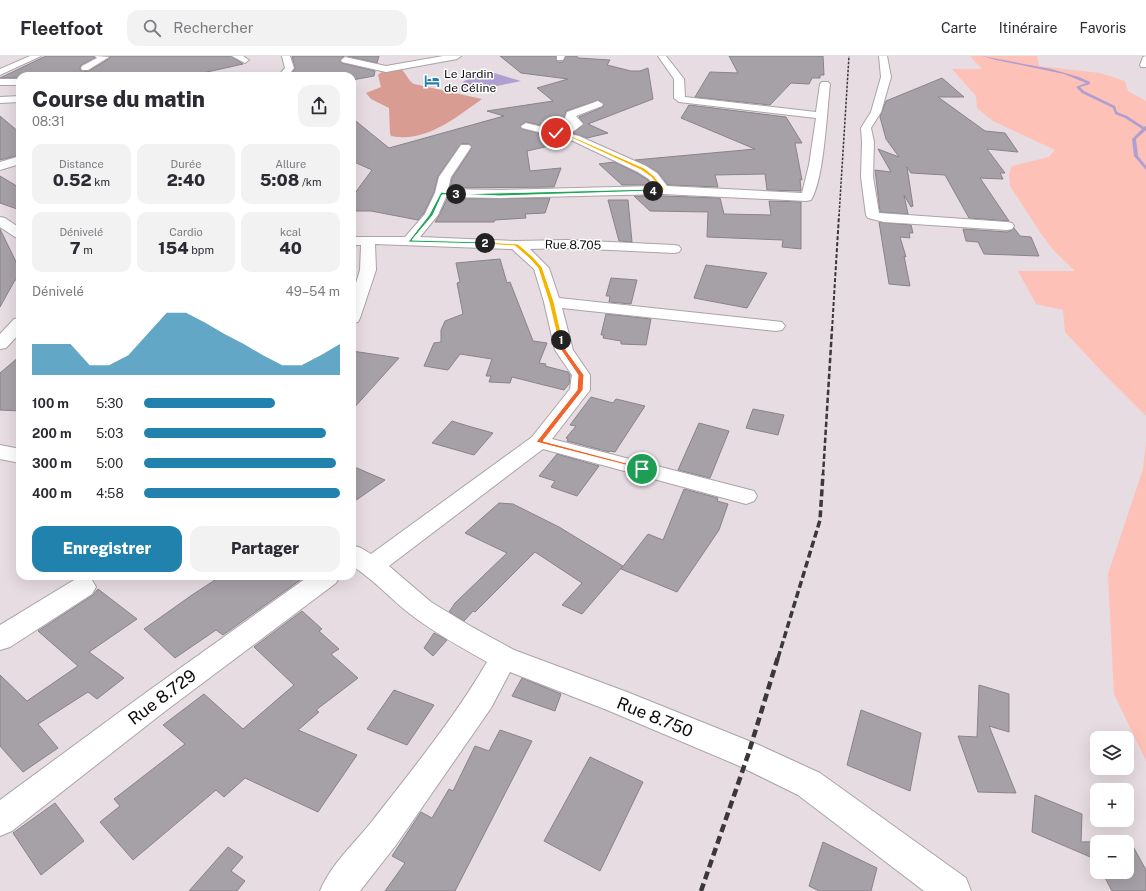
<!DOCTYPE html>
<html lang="fr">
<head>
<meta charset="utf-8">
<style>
  body { margin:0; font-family:"Public Sans",sans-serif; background:#f2f2f3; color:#2b2b33; height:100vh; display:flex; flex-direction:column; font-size:15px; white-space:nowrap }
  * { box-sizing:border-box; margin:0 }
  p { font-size:13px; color:#7c7c81 }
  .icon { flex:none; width:22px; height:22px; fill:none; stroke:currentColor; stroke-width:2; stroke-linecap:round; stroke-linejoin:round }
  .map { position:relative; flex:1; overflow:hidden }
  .side { position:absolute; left:16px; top:16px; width:340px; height:508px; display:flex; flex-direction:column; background:#fff; border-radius:12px; box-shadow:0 4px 16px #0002 }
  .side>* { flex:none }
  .tools { position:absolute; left:1090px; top:675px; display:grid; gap:8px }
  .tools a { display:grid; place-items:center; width:44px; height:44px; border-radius:8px; background:#fff; box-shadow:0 4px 16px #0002; font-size:20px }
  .pin { position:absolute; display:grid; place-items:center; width:34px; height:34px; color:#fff; margin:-17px; border:2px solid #fff; border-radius:50%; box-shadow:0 1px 4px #0007 }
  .km { position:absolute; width:20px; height:20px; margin:-10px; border-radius:50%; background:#222; color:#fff; font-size:11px; line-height:20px; text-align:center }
  .round { display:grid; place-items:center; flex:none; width:42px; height:42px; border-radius:12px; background:#f2f2f3 }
  .head { display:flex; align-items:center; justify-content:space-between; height:68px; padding:0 16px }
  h1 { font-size:22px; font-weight:800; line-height:30px }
  .stats { display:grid; grid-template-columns:repeat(3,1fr); gap:6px; height:68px; padding:4px 16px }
  .stats div { display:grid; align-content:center; border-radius:10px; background:#f2f2f3; text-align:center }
  .stats b { font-size:17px; font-weight:800 }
  .stats small { font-size:11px; font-weight:400 }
  .stats p { font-size:11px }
  .chart { height:112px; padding:8px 16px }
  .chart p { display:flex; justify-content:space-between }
  .chart svg { width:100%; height:72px; margin-top:4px; fill:#2182ad; opacity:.7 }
  .cta { display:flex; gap:8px; margin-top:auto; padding:8px 16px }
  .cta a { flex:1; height:46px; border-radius:12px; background:#2182ad; color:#fff; font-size:16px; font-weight:800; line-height:46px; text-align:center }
  .cta a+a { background:#f2f2f3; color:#2b2b33 }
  ul { padding:0 16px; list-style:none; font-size:13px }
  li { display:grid; grid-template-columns:64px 48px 1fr; align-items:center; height:30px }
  li i { height:10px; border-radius:5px; background:#2182ad }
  header { display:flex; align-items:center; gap:24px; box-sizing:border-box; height:56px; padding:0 20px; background:#fff; border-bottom:1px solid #e1e1e2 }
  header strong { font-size:19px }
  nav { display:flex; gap:22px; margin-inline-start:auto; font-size:14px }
  .search { width:280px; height:36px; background:#f2f2f3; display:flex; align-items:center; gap:10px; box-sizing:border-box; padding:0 14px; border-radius:12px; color:#7c7c81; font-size:15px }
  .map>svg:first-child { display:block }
  .green { fill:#fec1b7 }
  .forest { fill:#d99c93 }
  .water { fill:#af9ed1 }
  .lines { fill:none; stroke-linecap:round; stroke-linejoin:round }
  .stream { fill:#af9ed1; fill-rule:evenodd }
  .building { fill:#a6a0a7; stroke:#89838a }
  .minor-casing { stroke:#aba3a7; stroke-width:2 }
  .secondary-casing { stroke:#aba3a7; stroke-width:2 }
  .minor { fill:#fff; fill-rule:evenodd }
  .secondary { fill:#fff; fill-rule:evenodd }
  .rail-far4 { stroke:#3c373a; stroke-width:1.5; stroke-dasharray:2.5 1.5; stroke-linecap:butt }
  .rail-far3 { stroke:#3c373a; stroke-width:2; stroke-dasharray:4 2; stroke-linecap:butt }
  .rail-far2 { stroke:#3c373a; stroke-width:2.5; stroke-dasharray:5.5 2.5; stroke-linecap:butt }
  .rail-far1 { stroke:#3c373a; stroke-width:3.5; stroke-dasharray:7 3.5; stroke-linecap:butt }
  .rail { stroke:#3c373a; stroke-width:4.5; stroke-dasharray:8 4.5; stroke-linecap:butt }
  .split-1 { fill:#f0652b; stroke:#fff }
  .split-2 { fill:#f5b400; stroke:#fff }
  .split-3 { fill:#22a559; stroke:#fff }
  .split-4 { fill:#22a559; stroke:#fff }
  .split-5 { fill:#f5b400; stroke:#fff }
  .labels { text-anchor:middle; stroke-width:3; stroke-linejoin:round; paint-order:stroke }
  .far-poi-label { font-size:12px; fill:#0f0c0e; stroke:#fff; text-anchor:start }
  .far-street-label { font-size:12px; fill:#0f0c0e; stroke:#fff }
  .near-street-label { font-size:17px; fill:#0f0c0e; stroke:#fff }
</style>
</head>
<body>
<header>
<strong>Fleetfoot</strong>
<div class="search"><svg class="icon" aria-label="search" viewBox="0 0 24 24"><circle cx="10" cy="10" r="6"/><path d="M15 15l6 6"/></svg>Rechercher</div>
<nav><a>Carte</a><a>Itinéraire</a><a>Favoris</a></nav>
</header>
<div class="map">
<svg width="1146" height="835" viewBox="0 0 1146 835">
  <rect width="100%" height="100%" fill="#e6dce1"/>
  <path class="green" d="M970 0H1037L1039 10 1100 17 1125 25 1128 35 1146 45V360L1105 319 1065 276 1063 254 1036 248 1018 215H1075L1054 195 1040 176 1010 130 1009 118 1012 110 1049 101 1055 94 993 65 977 52 976 40 952 13H982Z
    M1146 385V705L1114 638 1108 518 1143 413Z"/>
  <path class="forest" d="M401 13C407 18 408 25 414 28L482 43C455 62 426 87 391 80L390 77 389 52 371 43 366 37 381 31 378 19C384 13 393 14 401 13Z"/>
  <path class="water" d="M480 15 494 17 521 25 492 31 479 35 468 34 462 31 463 26Z"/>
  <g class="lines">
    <path class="stream" d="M982 0 1051 13 1079 21 1090 26V28L1080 31 1084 35 1115 50 1117 56 1127 60 1144 71 1146 70V74L1136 83 1138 100 1146 110V114L1134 100 1132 83 1142 73 1125 62 1115 58 1113 52 1082 37 1076 31 1086 27 1064 18 996 4Z"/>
  </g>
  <path class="building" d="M46 0H94L95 2 81 9 80 13 82 16 89 15 110 2V0H231L243 8 189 20H20V22H0Z
    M292 0H344L340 4 342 7 375 15 374 20 352 24V20H290L295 12Z
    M347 0H379L377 7Z
    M500 0H556L557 6H563L566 0H577L578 2 610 4 607 9 631 15H640L648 12 653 43 588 68 608 77 587 82 573 77 584 68 579 61 603 51 604 48 599 44 566 55 564 62 569 68 559 73 526 66 520 69 522 73 571 85 527 95 530 115 561 112 554 131 450 132 452 122 472 92 469 88H461L438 120 434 136 424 157 418 164 371 155H352V141L372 114 352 105V62L389 92 504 60 487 55 553 45 537 32 568 23 521 17Z
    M729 0H823L824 19H820V22H812L809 28 791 27 770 49 695 41 710 16 738 17Z
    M942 22 964 41H938L985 75 1005 77 1018 96 987 93 1005 117H1000L1003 123 980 122 1009 165 969 162 945 119 911 117 907 111 913 150 911 151 904 139 908 158 880 156 875 114 891 116 878 93 899 101 886 83 880 61 886 45Z
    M689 49 786 61 802 87H795L802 124 800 123 801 135 767 134 765 118 715 119 718 131 668 129 658 116 635 104 755 93 681 62Z
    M0 60 20 77V99L0 104Z
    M614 106 637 117 648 124 651 129H622L599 108Z
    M0 120 20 132V154L0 147Z
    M634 140H663L720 142 724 158 771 159 769 145 801 146V193L782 191 783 184 707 181 708 156 650 155Z
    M550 142 545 157 525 158 526 162 495 164 494 166H435L439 160 447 143Z
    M608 144H628L632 186 619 185Z
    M879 166 911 169 913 177H909L910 182 900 181 906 201 904 200 910 230 889 228Z
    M1014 172 1020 180 1031 181 1039 200 984 198 978 186 966 185 963 173 1007 176 1012 174Z
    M0 173 20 214V224H15L0 251Z
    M500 203 507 227 510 226 533 285 547 287 539 307 546 308 545 310 568 316 570 319 569 328 564 334 512 321 510 327 489 326 491 320H486L492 303 460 298 448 314 424 310 434 287 441 286V274L445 265 463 258 457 227 460 226 456 207Z
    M706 209 767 217 747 252 694 242Z
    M611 222 637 224 631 248 609 246 610 240H606Z
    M606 258 651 263 646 289 621 288V285L603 282 604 279H601Z
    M352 295 399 302 352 354Z
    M20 300V355L0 354V317Z
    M591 341 613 347 616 343 645 350 615 396 610 395 609 396 567 385 568 383 566 382 576 370 570 369Z
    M753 353 784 359 778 379 746 372Z
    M452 365 468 370 493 377 474 399 432 387Z
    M699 367 729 375 710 422 678 414Z
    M557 398 599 410 577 440 551 431 555 425 539 420Z
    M352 410 385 424 352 447Z
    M684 433 718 442 717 445 728 448 719 474 677 536 621 513 648 478 663 484Z
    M499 447 513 448 559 471 623 510 582 558 562 549 582 527 535 496 475 556 473 555 464 565 449 556 455 547 507 497 465 477Z
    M221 520H306L223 579 216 574 175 602 144 573 192 539Z
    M98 533 137 563 89 596 124 622 97 643 88 636 38 668 58 692 23 716 0 690V619L27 645 78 610 38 575 93 539Z
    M302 555 322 573 319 575 339 593 331 598 358 622 316 654 319 656 298 674 357 699 318 756 245 722 224 741 216 734 133 804 100 766 120 750 114 743 185 688 163 669 204 638 243 673 294 629 254 591Z
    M434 577 447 584 433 600 424 592Z
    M522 622 561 638 555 655 512 640Z
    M979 629 1009 638V676L989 670 1016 737 978 736 958 680 977 681Z
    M394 634 434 649 407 689 367 673Z
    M861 654 921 677 910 735 847 709Z
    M500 674 532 685 455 835H385L405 807 392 800 421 756 432 762 449 733 453 735 475 690 489 695Z
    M590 701 643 726 600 815 544 785Z
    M1035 739 1082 758 1081 786 1130 785 1146 814V835H1112L1102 816H1127V786H1097V806L1095 803 1032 776Z
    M55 747 84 785 41 819 13 777Z
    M823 786 877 812 871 835H819L809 830Z
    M228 791 243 801 231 815 245 825 237 835H189Z"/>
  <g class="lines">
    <g class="minor-casing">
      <path id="minor" d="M95 0 109 1 88 14H82L81 12 82 10 97 2Z
        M232 0H243L249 4 245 7Z
        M282 0H290L294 12 288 20H278L285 12Z
        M443 0H461L457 3 386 16 342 6 341 4 345 1 386 10Z
        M557 0H565L563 4H557Z
        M658 0H666L684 23 685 41 816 56 820 28 822 26H828L830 28C827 54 824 124 811 144L806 145 663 138 500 142 446 141 438 159 420 181 516 185 568 184 674 189 679 190 681 193 679 196 674 197 568 192 530 193 549 212 559 242 782 266 785 270 782 274 776 275 562 252 573 294 590 319V334L552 383 754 435 757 440 754 445 746 448 543 393 389 510 431 546 472 571 514 594 627 636 759 689 820 717 966 822 971 835H924L798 739 737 709 607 654 510 616 491 652 396 789 360 835H320C331 808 355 787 373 764 412 714 455 661 487 606 462 592 437 578 414 561 392 545 375 524 352 510V489L361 492 371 498 532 381 570 333 572 319 555 294 544 246 534 213 512 193 375 188 376 214 360 262 358 266 352 267V240L360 214 361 189H352V181H405L425 158 435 137 439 121 461 89H469L471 91 451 121 448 133 500 134 654 130 649 123 638 116 571 84 522 72 521 70 526 67 559 75 571 68 565 62 567 56 598 45 603 48 602 50 576 60 583 68 570 78 579 80 646 110 657 117 667 130 802 137 809 109 816 62 679 46 674 42V23Z
        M879 0H887L891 21 881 56 871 72 874 86 873 121 879 157 1007 166 1012 167 1014 170 1012 173 1007 174 884 166 868 162 866 159 861 121 862 86 861 72 871 56 881 21Z
        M1146 0V11H1141L1140 9 1143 1Z
        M0 23H20V29H0Z
        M20 40V46L0 47V41Z
        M20 100V108L0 114V106Z
        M0 389 20 393V407L0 403Z
        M309 520H340L336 527 164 656 12 775 0 780V744L144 638Z
        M83 521 92 524 96 531 92 538 10 591 0 594V569L74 524Z"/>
    </g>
    <g class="secondary-casing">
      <path id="secondary" d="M30 0H41L0 19V13Z
        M0 161 5 162 20 172V182L15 181 0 171Z
        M20 262V277L6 292 0 293V278L14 263Z"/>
    </g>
    <use href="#minor" class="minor"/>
    <use href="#secondary" class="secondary"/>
    <path class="rail-far4" d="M839 160 849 0"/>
    <path class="rail-far3" d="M832 274 839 159"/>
    <path class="rail-far2" d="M823 419 832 273"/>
    <path class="rail-far1" d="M778 602 820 464 823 418"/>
    <path class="rail" d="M701 835 748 699 778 601"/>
  </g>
  <path class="split-1" d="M559 282 563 284 566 294 584 319 583 334 543 385 645 412V414L536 386 577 334 578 319 561 294Z"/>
  <path class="split-2" d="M485 186 518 188 533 201 542 211 554 246 563 285 558 284 549 246 538 212 530 203 515 190 484 188Z"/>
  <path class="split-3" d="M441 136 458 138 442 139 433 159 412 184 485 186 487 188 408 186 429 159Z"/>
  <path class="split-4" d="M653 133 654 135 500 140 454 138Z"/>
  <path class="split-5" d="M556 76 576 82 644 112 654 120 665 134 651 135 653 133H661L651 121 641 114 574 83 555 78Z"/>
  <defs>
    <g id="hotel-bare" transform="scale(1.2)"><path d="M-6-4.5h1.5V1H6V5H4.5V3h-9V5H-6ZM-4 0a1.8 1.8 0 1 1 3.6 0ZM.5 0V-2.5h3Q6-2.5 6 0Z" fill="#2182ad" stroke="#fff" stroke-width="2.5" paint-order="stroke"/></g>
  </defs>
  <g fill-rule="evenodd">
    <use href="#hotel-bare" x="432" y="25"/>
  </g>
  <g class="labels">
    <g class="far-poi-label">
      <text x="444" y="22">Le Jardin<tspan x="444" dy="14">de Céline</tspan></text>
    </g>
    <g class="far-street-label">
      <text transform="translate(573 189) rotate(1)" y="4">Rue 8.705</text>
    </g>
    <g class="near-street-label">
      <text transform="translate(162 641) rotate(-37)" y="6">Rue 8.729</text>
      <text transform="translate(655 661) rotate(22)" y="6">Rue 8.750</text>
    </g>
  </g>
</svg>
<div class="tools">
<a><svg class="icon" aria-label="layers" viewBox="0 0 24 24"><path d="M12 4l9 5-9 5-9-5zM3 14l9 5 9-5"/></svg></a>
<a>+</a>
<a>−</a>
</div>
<div class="pin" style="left:642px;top:413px;background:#1e9e55"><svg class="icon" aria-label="arrive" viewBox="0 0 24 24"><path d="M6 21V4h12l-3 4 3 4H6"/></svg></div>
<div class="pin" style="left:556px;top:77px;background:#d93025"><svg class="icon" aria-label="check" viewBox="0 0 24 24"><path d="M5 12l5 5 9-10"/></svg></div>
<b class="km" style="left:561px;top:284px">1</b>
<b class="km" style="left:485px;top:187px">2</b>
<b class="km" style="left:456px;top:138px">3</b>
<b class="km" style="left:653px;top:135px">4</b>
<section class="side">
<div class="head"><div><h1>Course du matin</h1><p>08:31</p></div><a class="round"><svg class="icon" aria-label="share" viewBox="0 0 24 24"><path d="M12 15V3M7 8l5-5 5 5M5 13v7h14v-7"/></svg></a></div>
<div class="stats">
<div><p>Distance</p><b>0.52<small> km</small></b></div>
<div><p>Durée</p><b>2:40</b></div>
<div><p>Allure</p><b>5:08<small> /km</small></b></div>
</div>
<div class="stats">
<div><p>Dénivelé</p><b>7<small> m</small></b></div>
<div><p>Cardio</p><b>154<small> bpm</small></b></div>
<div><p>kcal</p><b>40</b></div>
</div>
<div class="chart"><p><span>Dénivelé</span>49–54 m</p>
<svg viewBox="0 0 160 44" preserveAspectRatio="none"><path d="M0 44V25L10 25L20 25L30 38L40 38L50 32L60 19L70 6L80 6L90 12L100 19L110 25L120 32L130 38L140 38L150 32L160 25V44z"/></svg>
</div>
<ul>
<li><b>100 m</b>5:30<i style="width:67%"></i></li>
<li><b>200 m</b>5:03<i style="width:93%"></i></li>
<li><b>300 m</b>5:00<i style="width:98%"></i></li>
<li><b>400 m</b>4:58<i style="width:100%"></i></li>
</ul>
<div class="cta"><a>Enregistrer</a><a>Partager</a></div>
</section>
</div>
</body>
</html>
